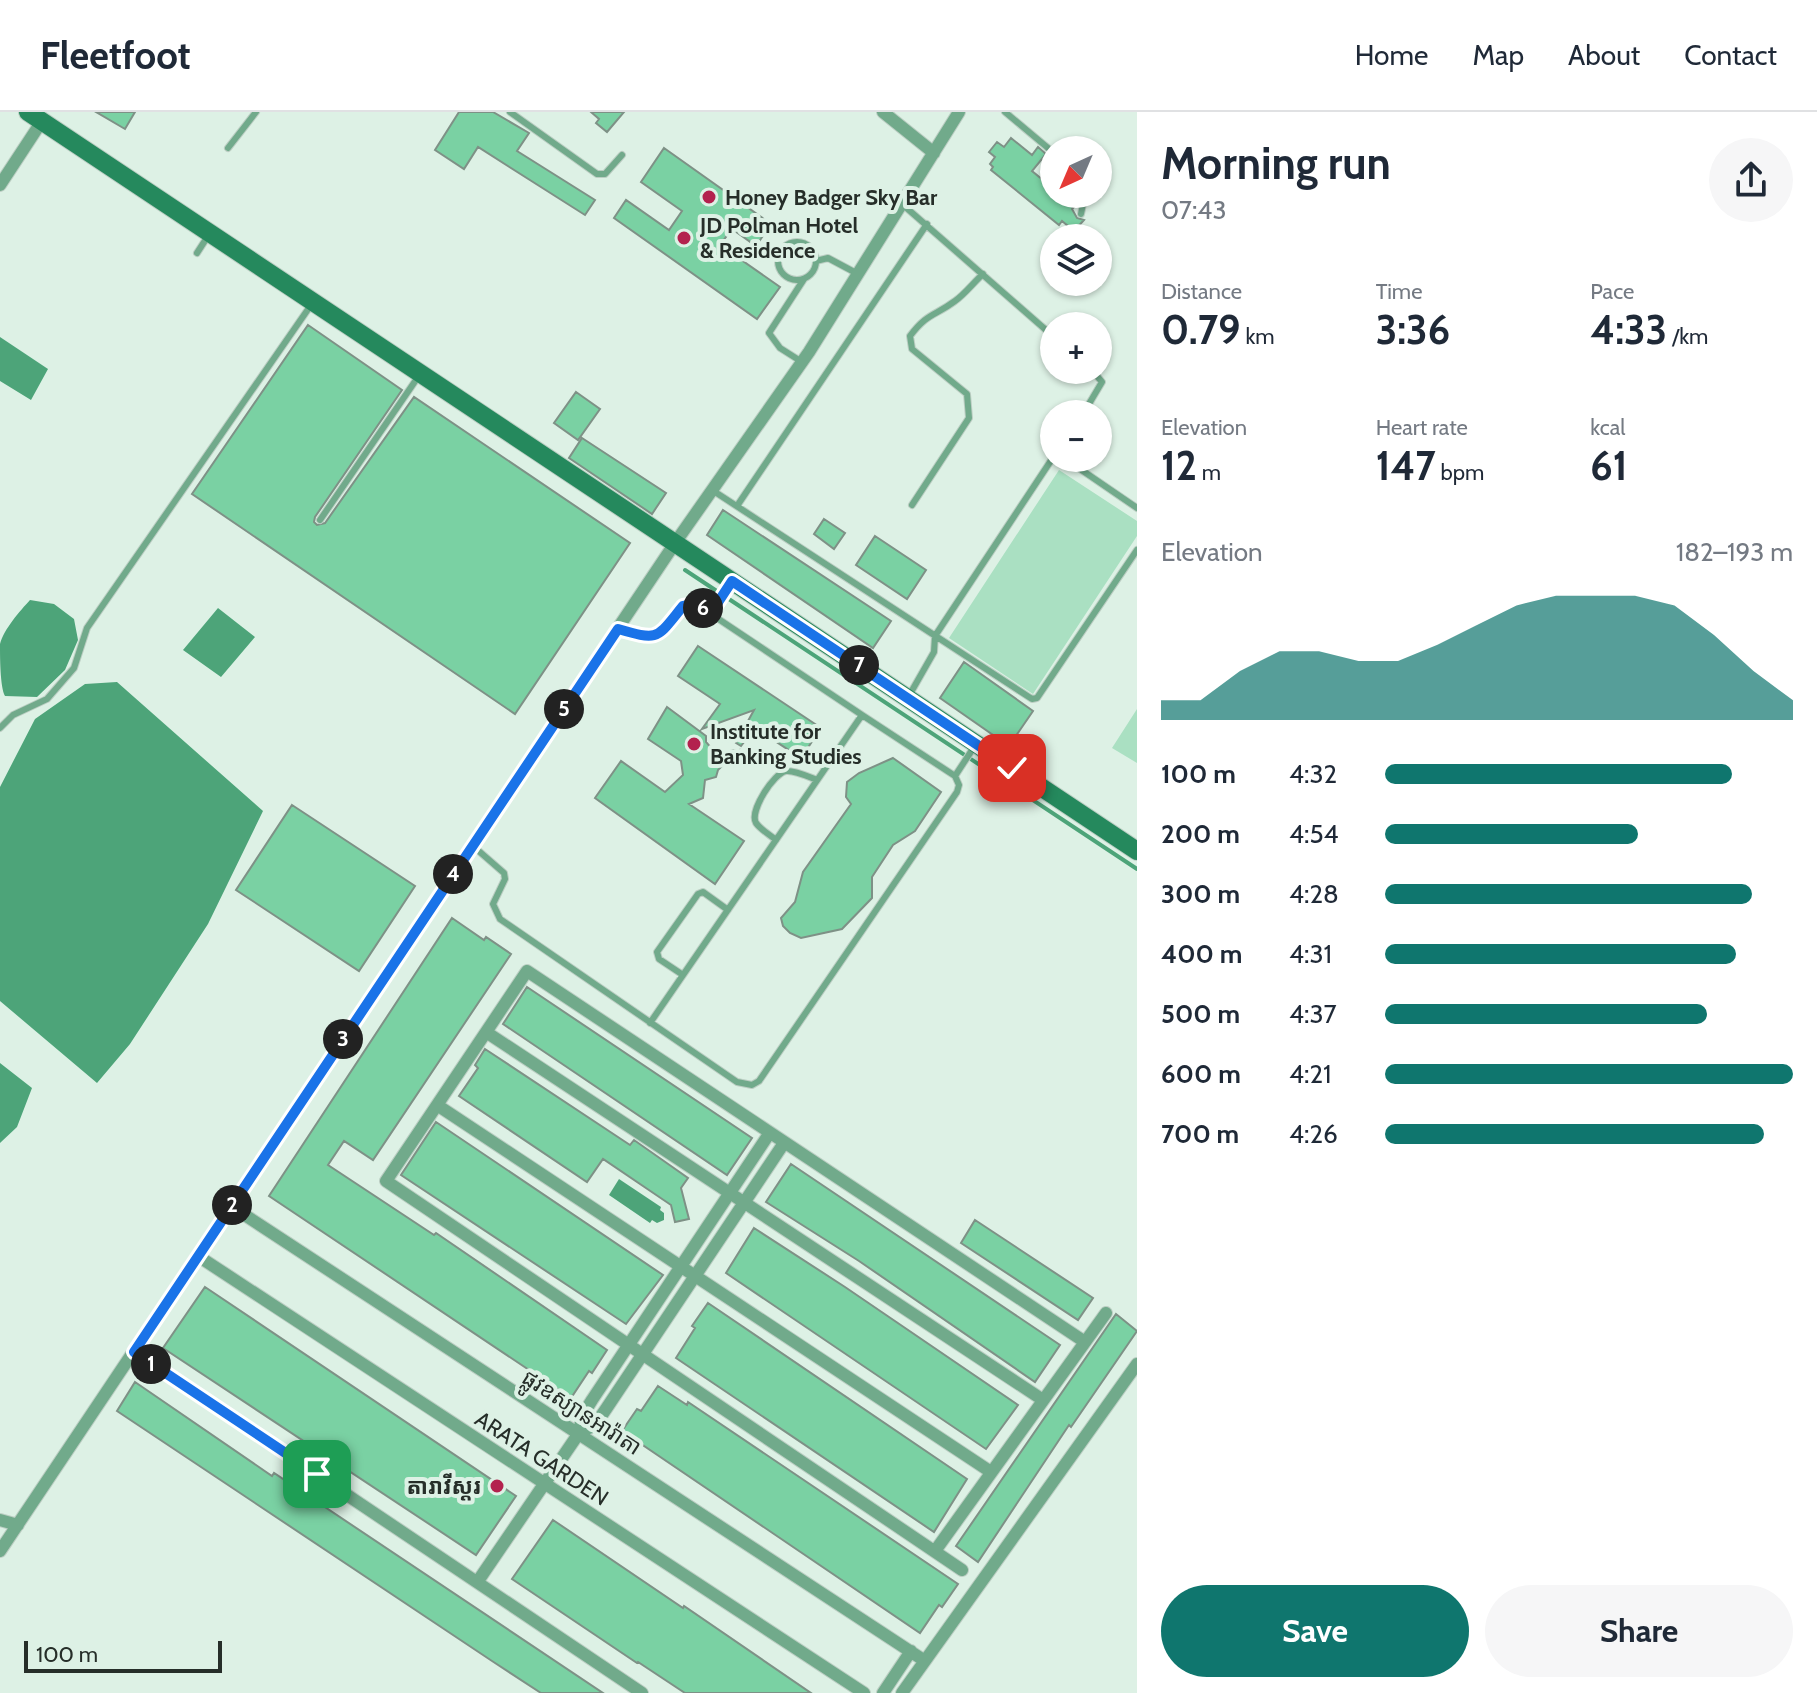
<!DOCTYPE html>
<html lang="en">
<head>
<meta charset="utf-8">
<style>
  body { margin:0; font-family:Cabin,"Noto Sans Khmer",sans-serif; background:#f6f6f7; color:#1f2937; height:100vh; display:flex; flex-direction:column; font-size:30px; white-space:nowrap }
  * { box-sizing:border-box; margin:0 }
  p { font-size:26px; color:#747a83 }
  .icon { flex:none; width:44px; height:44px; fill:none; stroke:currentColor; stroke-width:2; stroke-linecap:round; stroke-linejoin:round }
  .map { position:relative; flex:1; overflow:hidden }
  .drawer { display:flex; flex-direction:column; background:#fff; width:680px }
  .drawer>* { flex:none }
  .needle { width:52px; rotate:224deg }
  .tools { position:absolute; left:1040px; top:24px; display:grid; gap:16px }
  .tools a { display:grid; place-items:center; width:72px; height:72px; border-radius:50%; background:#fff; box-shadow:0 2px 6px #0004; font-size:40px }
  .scale { position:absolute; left:24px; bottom:20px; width:198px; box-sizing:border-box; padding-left:8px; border:4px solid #262e29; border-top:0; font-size:22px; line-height:28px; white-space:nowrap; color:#262e29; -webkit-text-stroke:6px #ddf1e5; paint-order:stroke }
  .pin { position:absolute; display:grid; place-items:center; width:68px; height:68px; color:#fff; margin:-34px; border-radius:16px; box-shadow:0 4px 12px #0006 }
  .km { position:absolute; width:40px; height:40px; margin:-20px; border-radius:50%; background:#222; color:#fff; font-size:22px; line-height:40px; text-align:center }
  .round { display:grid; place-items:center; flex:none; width:84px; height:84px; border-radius:42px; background:#f6f6f7 }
  .headline { display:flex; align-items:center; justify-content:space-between; height:136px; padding:0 24px }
  h1 { font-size:44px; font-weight:700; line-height:60px }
  .figures { display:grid; grid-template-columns:repeat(3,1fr); gap:12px; height:136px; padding:8px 24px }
  .figures div { display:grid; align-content:center }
  .figures b { font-size:40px; font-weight:700 }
  .figures small { font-size:22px; font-weight:400 }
  .figures p { font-size:22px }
  .chart { height:224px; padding:16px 24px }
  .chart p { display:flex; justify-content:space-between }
  .chart svg { width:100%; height:144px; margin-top:8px; fill:#0f766e; opacity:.7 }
  .primary-button { display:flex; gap:16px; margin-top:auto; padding:16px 24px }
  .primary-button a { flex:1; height:92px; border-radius:48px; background:#0f766e; color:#fff; font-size:32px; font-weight:700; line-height:92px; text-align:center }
  .primary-button a+a { background:#f6f6f7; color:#1f2937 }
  ul { padding:0 24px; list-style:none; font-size:26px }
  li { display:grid; grid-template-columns:128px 96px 1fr; align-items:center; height:60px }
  li i { height:20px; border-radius:10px; background:#0f766e }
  header { display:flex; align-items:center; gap:48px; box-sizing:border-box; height:112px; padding:0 40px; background:#fff; border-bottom:2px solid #e0e1e3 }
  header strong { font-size:38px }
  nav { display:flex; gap:44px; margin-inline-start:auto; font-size:28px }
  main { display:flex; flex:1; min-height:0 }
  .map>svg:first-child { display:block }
  .green { fill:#aae0c2 }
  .water { fill:#4da479 }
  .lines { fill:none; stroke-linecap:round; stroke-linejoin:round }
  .stream { stroke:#4da479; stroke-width:4 }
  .building { fill:#7ad1a3; stroke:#7e9186; stroke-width:2 }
  .lane-casing { stroke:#bccec3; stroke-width:8 }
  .street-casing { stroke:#bccec3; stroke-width:14 }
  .secondary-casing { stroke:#bccec3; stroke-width:20 }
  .lane { stroke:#71aa8b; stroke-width:6 }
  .street { stroke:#71aa8b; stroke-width:12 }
  .secondary { stroke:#25895d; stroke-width:18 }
  .route-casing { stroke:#fff; stroke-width:16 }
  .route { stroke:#1a73e8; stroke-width:10 }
  .poi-dot { fill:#b3224e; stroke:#ddf1e5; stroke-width:3 }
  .labels { text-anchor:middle; stroke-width:8; stroke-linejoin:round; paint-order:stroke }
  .poi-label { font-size:22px; font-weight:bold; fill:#262e29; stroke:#ddf1e5; text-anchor:start }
  .street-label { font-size:22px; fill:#262e29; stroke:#ddf1e5 }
</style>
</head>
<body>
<header>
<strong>Fleetfoot</strong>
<nav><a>Home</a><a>Map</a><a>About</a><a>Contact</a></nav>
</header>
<main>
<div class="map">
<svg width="1137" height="1581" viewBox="0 0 1137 1581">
  <rect width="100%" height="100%" fill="#ddf1e5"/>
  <path class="green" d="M1059 358 1137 409V424L1033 582 949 526Z
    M1137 597V651L1112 636Z"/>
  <path class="water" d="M0 225 48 257 31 288 0 269Z
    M30 488 54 492 74 507 78 528 65 558 37 585 5 584C0 575 0 543 0 532 4 517 20 499 30 488Z
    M218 496 255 525 221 565 183 538Z
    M117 570 263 699 208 812 130 932 97 971 0 889V675L35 607 85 572Z
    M0 951 32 976 17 1015 0 1031Z
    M619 1067 661 1095 660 1098 664 1101V1108L657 1111 652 1108 650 1111 609 1083Z"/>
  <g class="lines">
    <path class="stream" d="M685 458 1137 757"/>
  </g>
  <path class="building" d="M96 0H135L125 17Z
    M459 0H493L529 21 517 39 595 88 585 103 478 35 464 57 435 38Z
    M591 0H624L607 20 596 11 599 7Z
    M1011 26 1032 43 1038 35 1046 42 1032 59 1054 77V82H1060L1075 94 1072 97 1077 106 1084 108 1074 119 1062 109 1059 113 991 58 993 55 990 52 995 45 989 40 997 30 1004 35Z
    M664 36 771 112 756 134 732 117 720 133 780 175 757 207 614 106 626 88 669 118 682 99 641 70Z
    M308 213 402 278 315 405 314 410 317 413 325 411 414 285 630 431 515 602 192 382Z
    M576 280 600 297 578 328 554 311Z
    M582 326 666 381 652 402 569 346Z
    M723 398 891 509 873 536 707 423Z
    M824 407 845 421 834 437 814 422Z
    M875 424 926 458 907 487 856 453Z
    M698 534 821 616 801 646 755 616 741 634 736 631 754 598 702 617 720 592 678 564Z
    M964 550 1033 599 1009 634 940 586Z
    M667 595 706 624V630L712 637 719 640 738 638 718 658 716 665 705 668 703 686 689 692 744 729 715 772 595 686 621 649 665 680 683 663 681 649 648 627Z
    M893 646 941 680 915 719 893 733 872 765V786L842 817 801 826 790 821 783 814 781 806 795 790 803 760 851 692 846 685 847 670 859 661Z
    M292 693 415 774 359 859 236 778Z
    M452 806 484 828 486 825 511 842 373 1048 344 1029 328 1053 434 1123 436 1121 607 1238 592 1261 589 1259 571 1286 269 1084Z
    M527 875 752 1026 727 1063 503 912Z
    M485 937 630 1033 634 1028 688 1066 681 1076 689 1107 675 1110 671 1093 603 1047 587 1070 459 984 478 956 475 953Z
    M436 1010 663 1163 626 1212 401 1063Z
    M791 1052 1060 1233 1035 1270 859 1149 766 1090Z
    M975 1108 1093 1186 1078 1208 961 1131Z
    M754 1116 845 1175 1018 1293 986 1337 726 1161Z
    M205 1175 516 1384 476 1443 163 1236Z
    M708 1191 967 1367 934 1420 676 1246 695 1216 692 1214Z
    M1116 1202 1137 1219 1071 1315 1069 1313 978 1450 956 1434Z
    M135 1270 272 1364 274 1361 603 1581H541L492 1549 117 1299Z
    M658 1274 687 1293 688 1290 958 1472 942 1495 939 1493 920 1521 622 1319 637 1297 641 1299Z
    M553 1408 683 1496 684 1494 811 1581H685L638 1550 637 1551 512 1467Z"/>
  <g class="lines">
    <g class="lane-casing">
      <path id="lane" d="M510 0 597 62H605L622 43
        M1005 0 1054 41
        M228 36 256 0
        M902 92 1054 225
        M1081 102 1085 82
        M778 149a19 19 0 1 1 38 0a19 19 0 1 1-38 0Z
        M197 141 208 124
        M816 149 828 146 858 162
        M802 250 780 236 769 221 804 167
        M1083 302 1102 270 1092 258
        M1064 346 1137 396
        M712 378 1032 587 1037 586 1137 438
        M912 393 969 306 967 282 912 237 910 224C927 201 935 204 955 189 965 182 974 170 983 162
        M737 394 927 112
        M320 408 418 265
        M711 501 730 472
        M618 517C660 529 656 527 683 494L696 492 862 603 650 911
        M910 582 934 540 935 524 1054 344
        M0 616 13 603 47 587 74 556 87 516 311 193
        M955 664 974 635
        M776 728C770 723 760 717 756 711 749 699 774 661 786 659 795 658 809 665 817 668
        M473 734 504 761 505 767 493 792 500 807 737 970 752 973 759 969 957 680 959 673 955 664 862 603
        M683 863 659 847 657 840 698 782 703 780 728 798"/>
    </g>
    <g class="street-casing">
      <path id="street" d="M883 0 934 41
        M0 73 42 9
        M486 920 1043 1288
        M437 993 991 1360
        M231 1094 925 1549
        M198 1144 864 1581
        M134 1240 642 1581
        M579 1321 595 1313 606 1297 784 1031
        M0 1408 18 1413
        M0 1439 675 431 809 240 959 0
        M935 1439 1106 1201
        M962 1458 386 1069 527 859 1085 1230
        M478 1469 579 1321 582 1304 592 1288 769 1022
        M883 1581 911 1539
        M902 1581 1137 1252"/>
    </g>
    <g class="secondary-casing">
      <path id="secondary" d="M28 0 1137 739"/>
    </g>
    <use href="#lane" class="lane"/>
    <use href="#street" class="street"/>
    <use href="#secondary" class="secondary"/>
  </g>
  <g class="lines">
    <g class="route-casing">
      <path id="route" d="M317 1362 134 1240 618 517C660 529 656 527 683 494L696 492 711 501 732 469 1012 656"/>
    </g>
    <use href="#route" class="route"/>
  </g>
  <g class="poi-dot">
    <circle cx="709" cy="85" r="8"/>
    <circle cx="684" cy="126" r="8"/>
    <circle cx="694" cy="632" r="8"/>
    <circle cx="497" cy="1374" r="8"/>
  </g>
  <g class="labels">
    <g class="poi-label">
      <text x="725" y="93">Honey Badger Sky Bar</text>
      <text x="700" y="121">JD Polman Hotel<tspan x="700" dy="25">&amp; Residence</tspan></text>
      <text x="710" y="627">Institute for<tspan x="710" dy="25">Banking Studies</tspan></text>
      <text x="481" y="1382" text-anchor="end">តារាវីស្តរ</text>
    </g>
    <g class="street-label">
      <text transform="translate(582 1300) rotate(33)" y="8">ផ្លូវឧស្យានអារ៉ាតា</text>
      <text transform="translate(542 1346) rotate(33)" y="8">ARATA GARDEN</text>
    </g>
  </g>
</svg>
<div class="tools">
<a><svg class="needle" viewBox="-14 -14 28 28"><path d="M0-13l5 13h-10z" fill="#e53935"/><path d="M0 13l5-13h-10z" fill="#747a83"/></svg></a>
<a><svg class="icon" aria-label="layers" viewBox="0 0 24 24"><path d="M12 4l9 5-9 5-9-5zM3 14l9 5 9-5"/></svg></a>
<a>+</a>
<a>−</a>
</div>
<div class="scale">100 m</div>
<div class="pin" style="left:317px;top:1362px;background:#1e9e55"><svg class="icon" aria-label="arrive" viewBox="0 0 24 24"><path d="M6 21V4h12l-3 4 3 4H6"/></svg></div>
<div class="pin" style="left:1012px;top:656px;background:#d93025"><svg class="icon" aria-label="check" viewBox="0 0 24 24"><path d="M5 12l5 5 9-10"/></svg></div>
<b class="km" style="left:151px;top:1252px">1</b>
<b class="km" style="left:232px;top:1093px">2</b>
<b class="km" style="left:343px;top:927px">3</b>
<b class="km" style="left:453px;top:762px">4</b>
<b class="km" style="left:564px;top:597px">5</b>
<b class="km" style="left:703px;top:496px">6</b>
<b class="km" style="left:859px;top:553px">7</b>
</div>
<section class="drawer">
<div class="headline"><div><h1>Morning run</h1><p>07:43</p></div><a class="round"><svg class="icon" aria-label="share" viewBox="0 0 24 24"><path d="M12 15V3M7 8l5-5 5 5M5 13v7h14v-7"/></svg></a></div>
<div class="figures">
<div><p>Distance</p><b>0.79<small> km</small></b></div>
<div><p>Time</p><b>3:36</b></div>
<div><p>Pace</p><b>4:33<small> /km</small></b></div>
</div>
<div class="figures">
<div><p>Elevation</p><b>12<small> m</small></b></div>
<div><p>Heart rate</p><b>147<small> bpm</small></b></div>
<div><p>kcal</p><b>61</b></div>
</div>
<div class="chart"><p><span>Elevation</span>182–193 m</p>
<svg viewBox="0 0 160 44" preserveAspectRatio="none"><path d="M0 44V38L10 38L20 29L30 23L40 23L50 26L60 26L70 21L80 15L90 9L100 6L110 6L120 6L130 9L140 18L150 29L160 38V44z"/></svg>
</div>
<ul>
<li><b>100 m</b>4:32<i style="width:85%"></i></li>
<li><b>200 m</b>4:54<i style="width:62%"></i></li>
<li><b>300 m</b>4:28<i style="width:90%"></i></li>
<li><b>400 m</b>4:31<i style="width:86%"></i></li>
<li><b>500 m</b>4:37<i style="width:79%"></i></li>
<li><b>600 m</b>4:21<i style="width:100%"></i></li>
<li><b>700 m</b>4:26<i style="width:93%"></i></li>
</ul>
<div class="primary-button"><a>Save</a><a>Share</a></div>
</section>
</main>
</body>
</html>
